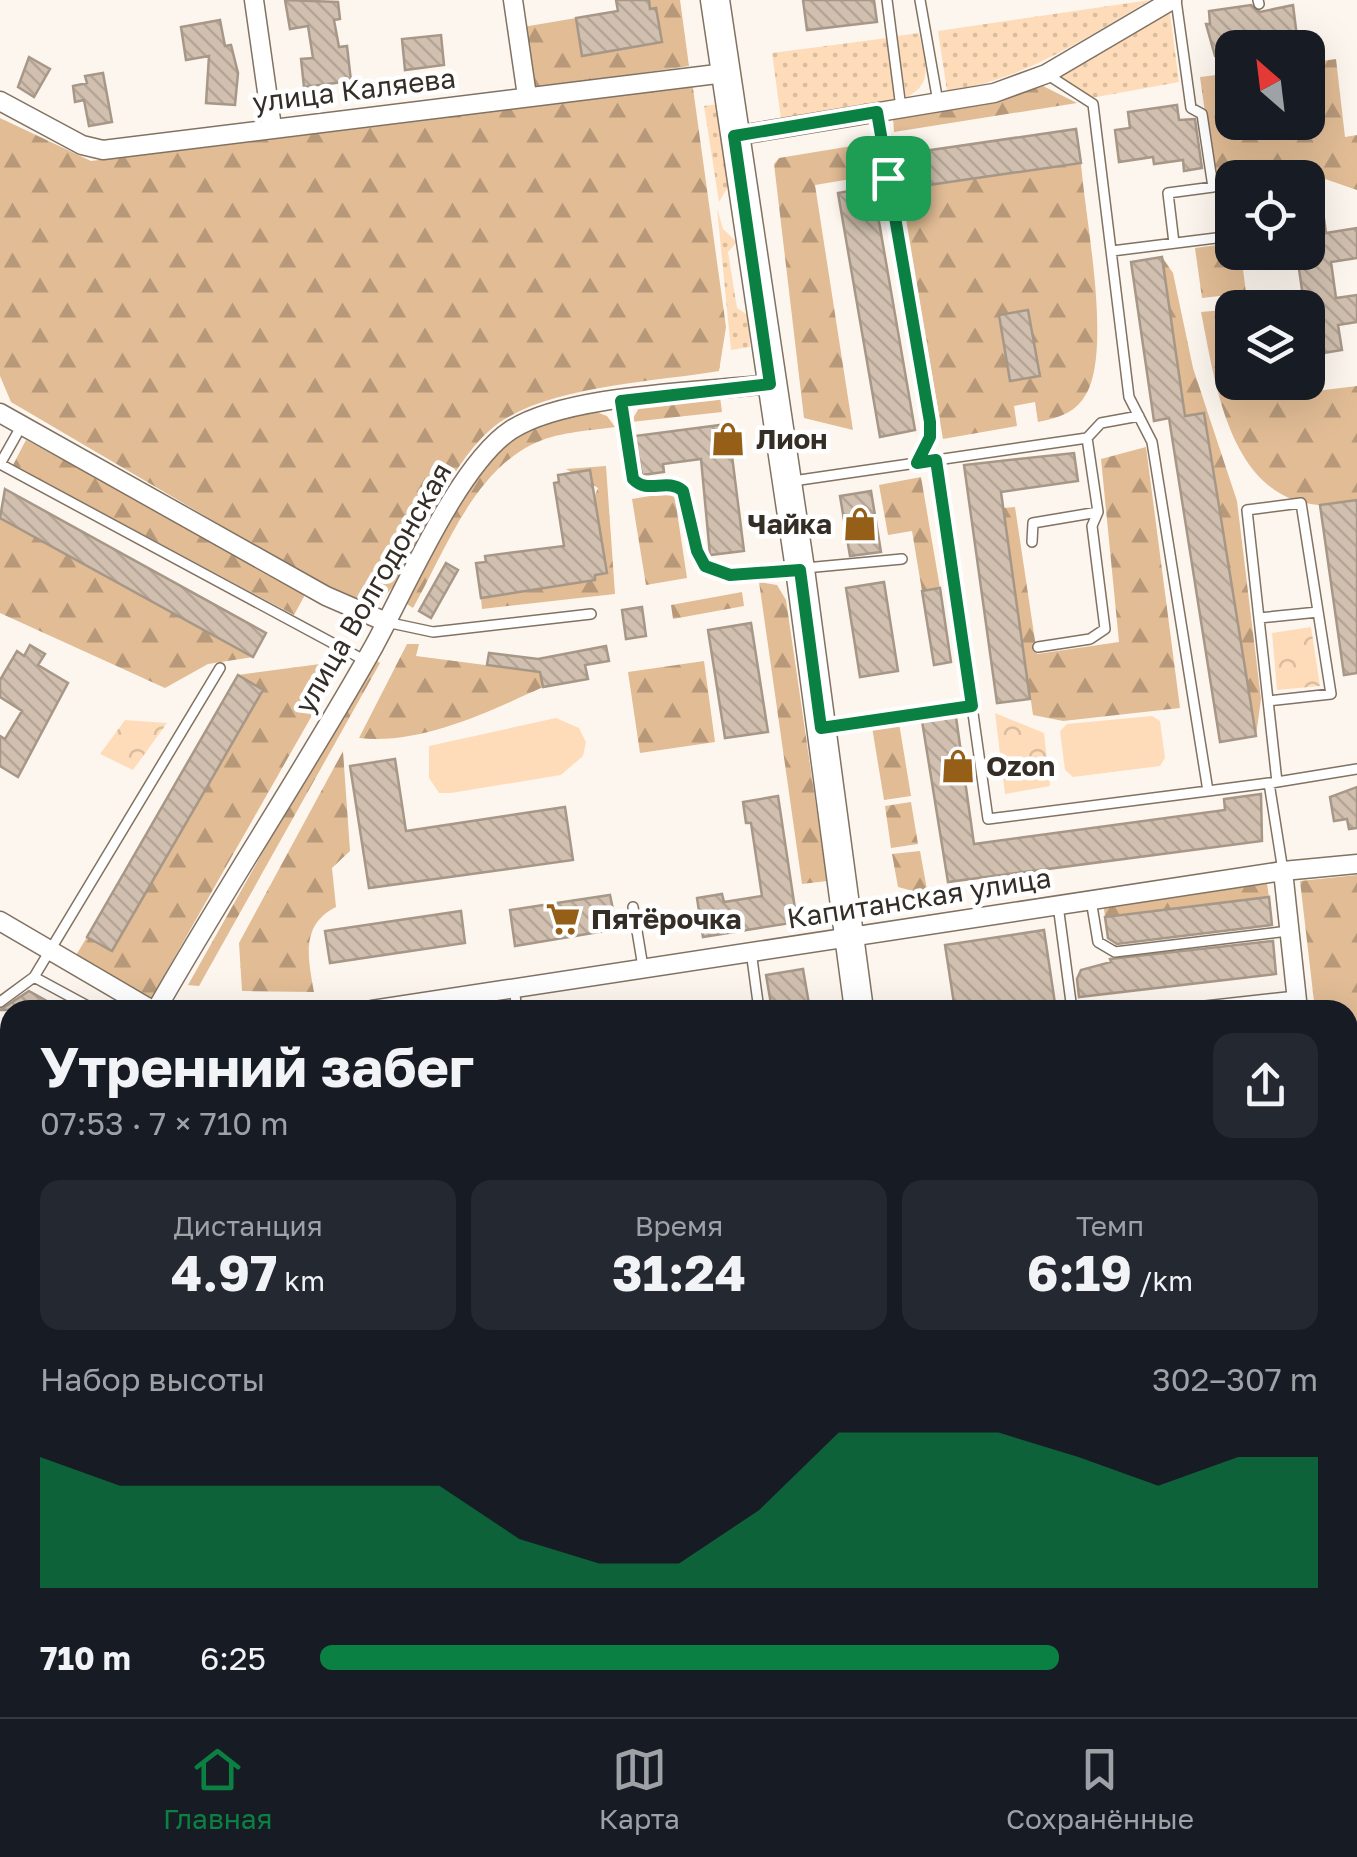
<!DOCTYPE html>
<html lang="ru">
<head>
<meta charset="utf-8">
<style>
  body { margin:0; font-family:"Golos Text",sans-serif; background:#242831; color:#f1f3f6; height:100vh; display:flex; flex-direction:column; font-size:38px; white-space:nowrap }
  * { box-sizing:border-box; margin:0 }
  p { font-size:32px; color:#9ea1a6 }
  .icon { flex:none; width:55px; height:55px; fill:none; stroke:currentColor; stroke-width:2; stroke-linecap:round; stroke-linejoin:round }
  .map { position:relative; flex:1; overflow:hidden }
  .details { position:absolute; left:0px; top:1000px; width:1358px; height:718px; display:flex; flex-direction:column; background:#171b24; border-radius:30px 30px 0 0; box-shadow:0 10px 40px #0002 }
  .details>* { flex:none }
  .needle { width:65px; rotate:332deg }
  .tools { position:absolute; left:1215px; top:30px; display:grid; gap:20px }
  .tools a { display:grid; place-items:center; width:110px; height:110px; border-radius:20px; background:#171b24; box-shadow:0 10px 40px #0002; font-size:50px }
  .pin { position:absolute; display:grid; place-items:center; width:85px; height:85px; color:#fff; margin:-42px; border-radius:20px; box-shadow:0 5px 15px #0006 }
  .round { display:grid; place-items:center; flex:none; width:105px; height:105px; border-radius:20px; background:#242831 }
  .overview { display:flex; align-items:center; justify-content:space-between; height:170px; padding:0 40px }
  h1 { font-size:55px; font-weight:700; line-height:75px }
  .metrics { display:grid; grid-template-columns:repeat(3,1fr); gap:15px; height:170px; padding:10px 40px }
  .metrics div { display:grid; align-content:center; border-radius:20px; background:#242831; text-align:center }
  .metrics b { font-size:50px; font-weight:700 }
  .metrics small { font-size:28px; font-weight:400 }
  .metrics p { font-size:28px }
  .chart { height:280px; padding:20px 40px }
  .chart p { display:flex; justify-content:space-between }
  .chart svg { width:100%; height:180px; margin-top:10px; fill:#0b8043; opacity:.7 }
  ul { padding:0 40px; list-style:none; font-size:32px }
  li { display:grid; grid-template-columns:160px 120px 1fr; align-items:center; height:75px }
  li i { height:25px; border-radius:12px; background:#0b8043 }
  .dock { display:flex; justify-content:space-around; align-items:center; height:140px; border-top:2px solid #363941; background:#171b24; font-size:28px; color:#9ea1a6 }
  .dock a { display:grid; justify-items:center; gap:5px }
  .dock .on { color:#0b8043 }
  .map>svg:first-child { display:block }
  .grass { fill:url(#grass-dots) }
  .forest { fill:url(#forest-firs) }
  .park { fill:url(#park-crowns) }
  .pitch { fill:#fedcb9 }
  .building { fill:url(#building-back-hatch); stroke:#a79787; stroke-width:2.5 }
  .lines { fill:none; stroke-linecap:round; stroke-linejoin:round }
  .service-casing { stroke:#817262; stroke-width:12 }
  .minor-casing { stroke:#817262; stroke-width:21 }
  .secondary-casing { stroke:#817262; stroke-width:31 }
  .service { stroke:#fff; stroke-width:9 }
  .minor { stroke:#fff; stroke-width:18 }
  .secondary { stroke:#fff; stroke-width:28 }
  .route-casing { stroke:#fff; stroke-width:20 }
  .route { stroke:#0b8043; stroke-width:12 }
  .labels { text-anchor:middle; stroke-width:9; stroke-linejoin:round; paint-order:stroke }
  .street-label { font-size:28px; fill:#342e27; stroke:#fff }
  .poi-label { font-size:28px; font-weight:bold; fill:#342e27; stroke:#fff; text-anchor:start }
</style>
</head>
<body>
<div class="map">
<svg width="1357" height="1717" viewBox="0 0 1357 1717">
  <defs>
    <pattern id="grass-dots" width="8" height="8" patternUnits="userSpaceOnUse" patternTransform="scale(2.5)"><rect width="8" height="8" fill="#fedcb9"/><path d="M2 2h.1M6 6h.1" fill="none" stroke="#dabd9f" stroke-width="1.8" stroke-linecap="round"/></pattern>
    <pattern id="forest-firs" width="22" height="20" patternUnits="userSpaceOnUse" patternTransform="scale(2.5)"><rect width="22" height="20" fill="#e1bc95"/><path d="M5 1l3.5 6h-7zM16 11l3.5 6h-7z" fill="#b7997a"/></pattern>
    <pattern id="park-crowns" width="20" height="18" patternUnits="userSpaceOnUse" patternTransform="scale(2.5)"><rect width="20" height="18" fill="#fedcb9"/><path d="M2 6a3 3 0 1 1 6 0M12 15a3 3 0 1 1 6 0" fill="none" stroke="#dabd9f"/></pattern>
    <pattern id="building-back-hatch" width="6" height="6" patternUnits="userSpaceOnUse" patternTransform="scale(2.5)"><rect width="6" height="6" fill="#d1c0af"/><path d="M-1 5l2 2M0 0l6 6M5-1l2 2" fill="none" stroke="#b4a597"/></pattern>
  </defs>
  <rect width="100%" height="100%" fill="#fdf6ee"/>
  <path class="grass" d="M1150 0C1085 38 1023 81 947 91L938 31Z
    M1169 6 1179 82 1091 98 1062 79 1060 74Z
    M919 33C924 59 936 84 906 97L897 36Z
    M887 38 894 100 781 119 772 53Z
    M718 104 730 183 719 202 704 106Z
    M717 208 723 229 737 242 728 252 737 308 748 315 750 347 731 350Z"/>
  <path class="forest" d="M649 0H680L689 66 532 89 523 27 576 18 583 56 662 42 656 9H650Z
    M1336 59 1345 137 1357 135V190L1325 179 1308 182V178H1232V203L1218 205 1200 77 1232 73V122H1308V63Z
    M692 81 726 327 719 371C655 382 539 386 490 430 450 465 420 540 393 587L382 599 348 600 11 402 0 376V118L91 161Z
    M1043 86 1077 103 894 132 893 118 995 102Z
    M870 143 875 175 815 185 853 430 804 418 774 164 779 158Z
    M1081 163C1085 218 1113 352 1085 396 1074 414 1057 418 1038 422L1035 402 1014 406 1017 426 943 439 901 189Z
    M1232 243V252L1241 253 1246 293 1202 298 1195 248Z
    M1162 257 1173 273 1193 368 1237 501 1261 699 1256 736 1205 414 1185 416Z
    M1232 309V382L1285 383 1316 391 1357 386V500C1345 502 1330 506 1318 505 1229 498 1215 381 1201 312Z
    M720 397 722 412 631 422 640 406Z
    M596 412 607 416 615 427C587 431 556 432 531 445 472 475 444 553 413 608L404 602C431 557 475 455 522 432 545 420 570 415 596 412Z
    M26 440 307 591 294 615 13 465Z
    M1146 447 1180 708 1063 721 1033 715 1003 508 1015 507 1037 654 1119 642 1101 459Z
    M606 466 615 594 482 609 481 598 595 580V575L607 573 595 495 598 488 566 469Z
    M921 477 940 588 922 591 912 531 888 535 879 485Z
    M674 492 687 578 646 585 632 499Z
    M0 518 253 657 208 664 165 688 0 613Z
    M759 582 777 585 786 600 827 881 802 884Z
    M742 592 744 606 673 619 671 605Z
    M407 644H419L416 656 540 672 543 687C488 712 421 745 359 738Z
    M372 658 380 663 199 986 188 985Z
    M343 661 149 1002 75 957 87 937 112 950 263 691 238 675Z
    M704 661 715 742 640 753 628 672Z
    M899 723 911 796 884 800 872 727Z
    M343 751 350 851 332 868 336 907C300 925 308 958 314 992L242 991 239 943Z
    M911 802 918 844 891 848 885 806Z
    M920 851 928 895 898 887 892 854Z
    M1357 875V1203H1348V1010H1315L1300 881Z
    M1266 877 1269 897 1105 917 1103 901Z
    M0 1083 10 1088V1186L0 1204Z
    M10 1573V1708H16L11 1717H0V1592Z
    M1357 1583V1717H1200L1199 1708H1348V1585Z"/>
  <path class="park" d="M1311 627 1320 686 1277 690 1272 633Z
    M995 713 1044 733 1050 786 1005 794Z
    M125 720 167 723 133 770 100 754Z"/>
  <path class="pitch" d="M1152 716 1160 721 1165 758 1160 766 1073 777 1065 770 1060 731 1067 724Z
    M556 718 579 728 586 742 583 756 561 775 451 793H439L429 778V746Z"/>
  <path class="building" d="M285 0 338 2 340 19 334 20 339 47 347 46 351 81 304 87 301 59 313 58 308 26 290 29Z
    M616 0H649L650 9 656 8 662 42 582 56 576 18 618 11Z
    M803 0H874L877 22 807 30Z
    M1251 5 1260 12 1293 5 1298 45 1232 48V54L1215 56 1206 24H1210L1209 11Z
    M220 20 225 46 231 45 238 73 235 105 206 103 209 56 186 60 181 27Z
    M441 35 444 65 405 70 402 39Z
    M29 57 50 69 34 97 18 87Z
    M103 73 112 122 89 126 84 100 75 102 73 86 87 83 85 76Z
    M1177 105 1179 120 1195 119 1202 168 1184 171 1183 160 1154 164 1153 157 1119 162 1115 130 1130 128 1128 112Z
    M1076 129 1081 163 901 189 896 155Z
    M873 187 915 430 880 437 838 193Z
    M1322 205 1326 233 1357 228V258L1331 262 1336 298 1357 295V322L1338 325 1342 350 1317 354 1314 331 1308 332 1298 262 1266 266 1265 252H1308V207Z
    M1162 257 1185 416 1204 413 1256 736 1220 742 1169 418 1154 421 1131 262Z
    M1028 310 1040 376 1010 381 999 315Z
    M728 424 744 551 710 555 701 459 663 464 664 472 642 475 635 436Z
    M1074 453 1078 481 1001 492 1030 699 997 703 964 465Z
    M590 470 607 573 595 575V580L481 598 476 563 486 562 485 556 564 546 554 483 559 482 558 475Z
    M5 489 266 633 253 657 0 518Z
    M871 491 881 552 850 556 840 496Z
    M1357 500V673L1344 675 1320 505Z
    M446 563 458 570 431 618 419 611Z
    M884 582 898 671 860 677 846 588Z
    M940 588 951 662 934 665 922 591Z
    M642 607 646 636 626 639 622 610Z
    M751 623 768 732 725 738 708 630Z
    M30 645 45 654 38 665 68 683 18 777 0 766V736L5 739 22 711 0 697V680L17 651 24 656Z
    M606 646 609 661 585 665 588 679 543 687 540 672 487 665 489 653 538 659Z
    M238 675 263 690 112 951 87 937Z
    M956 717 974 844 1225 810 1224 799 1261 794 1262 841 948 882 922 721Z
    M395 759 406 831 565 807 573 860 369 888 350 766Z
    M1357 787V828L1349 829 1347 819 1334 821 1330 797Z
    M778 796 797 922 703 937 697 898 722 894 724 902 762 896 751 823H746L743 802Z
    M610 895 617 929 515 946 510 910Z
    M1269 897 1272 925 1117 944 1108 938 1105 917Z
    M461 911 465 943 330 963 325 931Z
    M1044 930 1056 1010H955L945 945Z
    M1273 941 1276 974 1079 997 1077 979 1081 970 1111 962 1110 959Z
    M803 969 810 1010H772L766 975Z
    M29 991 63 1010H0Z"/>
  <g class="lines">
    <g class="service-casing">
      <path id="service" d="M887 0 901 108
        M920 0 938 102
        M1258 0 1259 4
        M877 112 930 422V437L917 463
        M1174 243 1168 193 1213 187 1202 114 1191 108 1176 0
        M1112 251 1232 236
        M621 401 633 479C648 495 667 477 683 491 701 523 683 567 730 575L902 559
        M1087 438 1101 423 1139 416
        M937 460 988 819 1208 791 1152 442 1129 397 1093 104 1048 75
        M0 464 364 660
        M0 464 22 425
        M793 481 1087 438 1098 512 1092 526 1105 629 1090 639 1038 647
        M1032 542 1033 523 1098 512
        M1259 618 1318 612
        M386 622 433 632 591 614
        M1268 701 1331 694 1301 503 1247 510 1277 782
        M826 727 972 706
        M1271 783 1357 769
        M1208 791 1269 783 1283 871
        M1091 900 1098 942 1115 952 1288 931
        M1058 905 1072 1010
        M633 907 643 967
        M751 951 759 1010
        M34 977 95 1010
        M514 988 517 1010
        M0 1002 34 977 220 668
        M1169 1010 1296 996
        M1348 1378 1357 1377
        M0 1424 10 1405
        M617 1708 618 1717
        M784 1717 833 1708"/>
    </g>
    <g class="minor-casing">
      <path id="minor" d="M254 0 272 127
        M513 0 527 96
        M0 101 82 145 103 150 725 73
        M734 136 994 93 1046 74 1172 0
        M0 413 326 596 386 622
        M1283 871 1298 1010
        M0 921 152 1010
        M156 1010C226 887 305 769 374 646 406 588 458 465 511 430 566 394 702 392 770 384
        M372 1010 1283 871 1357 864
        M1348 1221 1357 1220
        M0 1300 10 1282
        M1348 1411 1357 1481
        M1348 1572 1357 1571
        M515 1708 516 1717
        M1190 1708 1191 1717"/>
    </g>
    <g class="secondary-casing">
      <path id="secondary" d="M715 0 800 569 859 1010
        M963 1708 965 1717"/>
    </g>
    <use href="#service" class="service"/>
    <use href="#minor" class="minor"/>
    <use href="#secondary" class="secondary"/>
  </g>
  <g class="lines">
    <g class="route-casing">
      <path id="route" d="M877 112 930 422V437L917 463 936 460 972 706 821 728 800 570 730 575 705 566 697 551 683 491C667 477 648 495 633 479L621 401 770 384 734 136Z"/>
    </g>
    <use href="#route" class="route"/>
  </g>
  <defs>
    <g id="shop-bare" transform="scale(2.7)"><path d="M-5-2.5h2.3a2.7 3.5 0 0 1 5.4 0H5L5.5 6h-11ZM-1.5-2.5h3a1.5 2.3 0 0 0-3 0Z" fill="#965f18" stroke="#fff" stroke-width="2.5" paint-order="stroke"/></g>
    <g id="supermarket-bare" transform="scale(2.7)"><path d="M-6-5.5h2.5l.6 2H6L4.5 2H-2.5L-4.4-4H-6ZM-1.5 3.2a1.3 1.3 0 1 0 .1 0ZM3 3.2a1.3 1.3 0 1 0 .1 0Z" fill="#965f18" stroke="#fff" stroke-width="2.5" paint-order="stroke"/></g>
  </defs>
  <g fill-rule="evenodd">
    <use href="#shop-bare" x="728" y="439"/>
    <use href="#shop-bare" x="860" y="524"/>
    <use href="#shop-bare" x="958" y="766"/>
    <use href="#supermarket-bare" x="563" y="919"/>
  </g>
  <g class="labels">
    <g class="street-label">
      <text transform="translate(354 90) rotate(-7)" y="10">улица Каляева</text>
      <text transform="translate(373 588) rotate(-60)" y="10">улица Волгодонская</text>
      <text transform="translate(919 898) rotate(-9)" y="10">Капитанская улица</text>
    </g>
    <g class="poi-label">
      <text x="756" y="449">Лион</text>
      <text x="832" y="534" text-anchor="end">Чайка</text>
      <text x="986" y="776">Ozon</text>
      <text x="591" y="929">Пятёрочка</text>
    </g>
  </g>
</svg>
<div class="tools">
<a><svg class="needle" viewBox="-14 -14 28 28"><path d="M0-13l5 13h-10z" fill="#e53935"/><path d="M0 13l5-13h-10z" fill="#9ea1a6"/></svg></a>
<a><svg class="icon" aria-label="locate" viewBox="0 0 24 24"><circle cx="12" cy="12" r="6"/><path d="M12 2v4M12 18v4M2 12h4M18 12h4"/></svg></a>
<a><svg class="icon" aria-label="layers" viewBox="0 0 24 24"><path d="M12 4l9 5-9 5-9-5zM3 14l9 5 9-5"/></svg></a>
</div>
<div class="pin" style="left:888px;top:178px;background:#1e9e55"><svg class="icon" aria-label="arrive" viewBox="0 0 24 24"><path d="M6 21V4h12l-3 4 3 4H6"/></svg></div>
<section class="details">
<div class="overview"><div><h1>Утренний забег</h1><p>07:53 · 7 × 710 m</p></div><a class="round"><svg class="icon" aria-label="share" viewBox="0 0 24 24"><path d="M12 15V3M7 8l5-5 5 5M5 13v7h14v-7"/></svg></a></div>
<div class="metrics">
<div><p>Дистанция</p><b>4.97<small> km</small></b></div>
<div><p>Время</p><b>31:24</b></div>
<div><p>Темп</p><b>6:19<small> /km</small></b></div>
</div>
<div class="chart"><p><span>Набор высоты</span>302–307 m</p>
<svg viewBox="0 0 160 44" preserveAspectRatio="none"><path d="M0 44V12L10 19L20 19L30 19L40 19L50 19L60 32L70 38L80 38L90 25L100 6L110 6L120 6L130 12L140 19L150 12L160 12V44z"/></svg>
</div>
<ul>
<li><b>710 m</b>6:25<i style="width:74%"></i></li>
</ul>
</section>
</div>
<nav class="dock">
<a class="on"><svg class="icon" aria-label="home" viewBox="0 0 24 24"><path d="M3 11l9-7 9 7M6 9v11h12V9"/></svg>Главная</a>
<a><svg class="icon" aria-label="map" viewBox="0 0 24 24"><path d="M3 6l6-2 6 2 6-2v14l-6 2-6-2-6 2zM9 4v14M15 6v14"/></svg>Карта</a>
<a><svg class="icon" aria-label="saved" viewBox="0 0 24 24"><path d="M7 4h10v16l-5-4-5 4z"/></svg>Сохранённые</a>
</nav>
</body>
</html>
